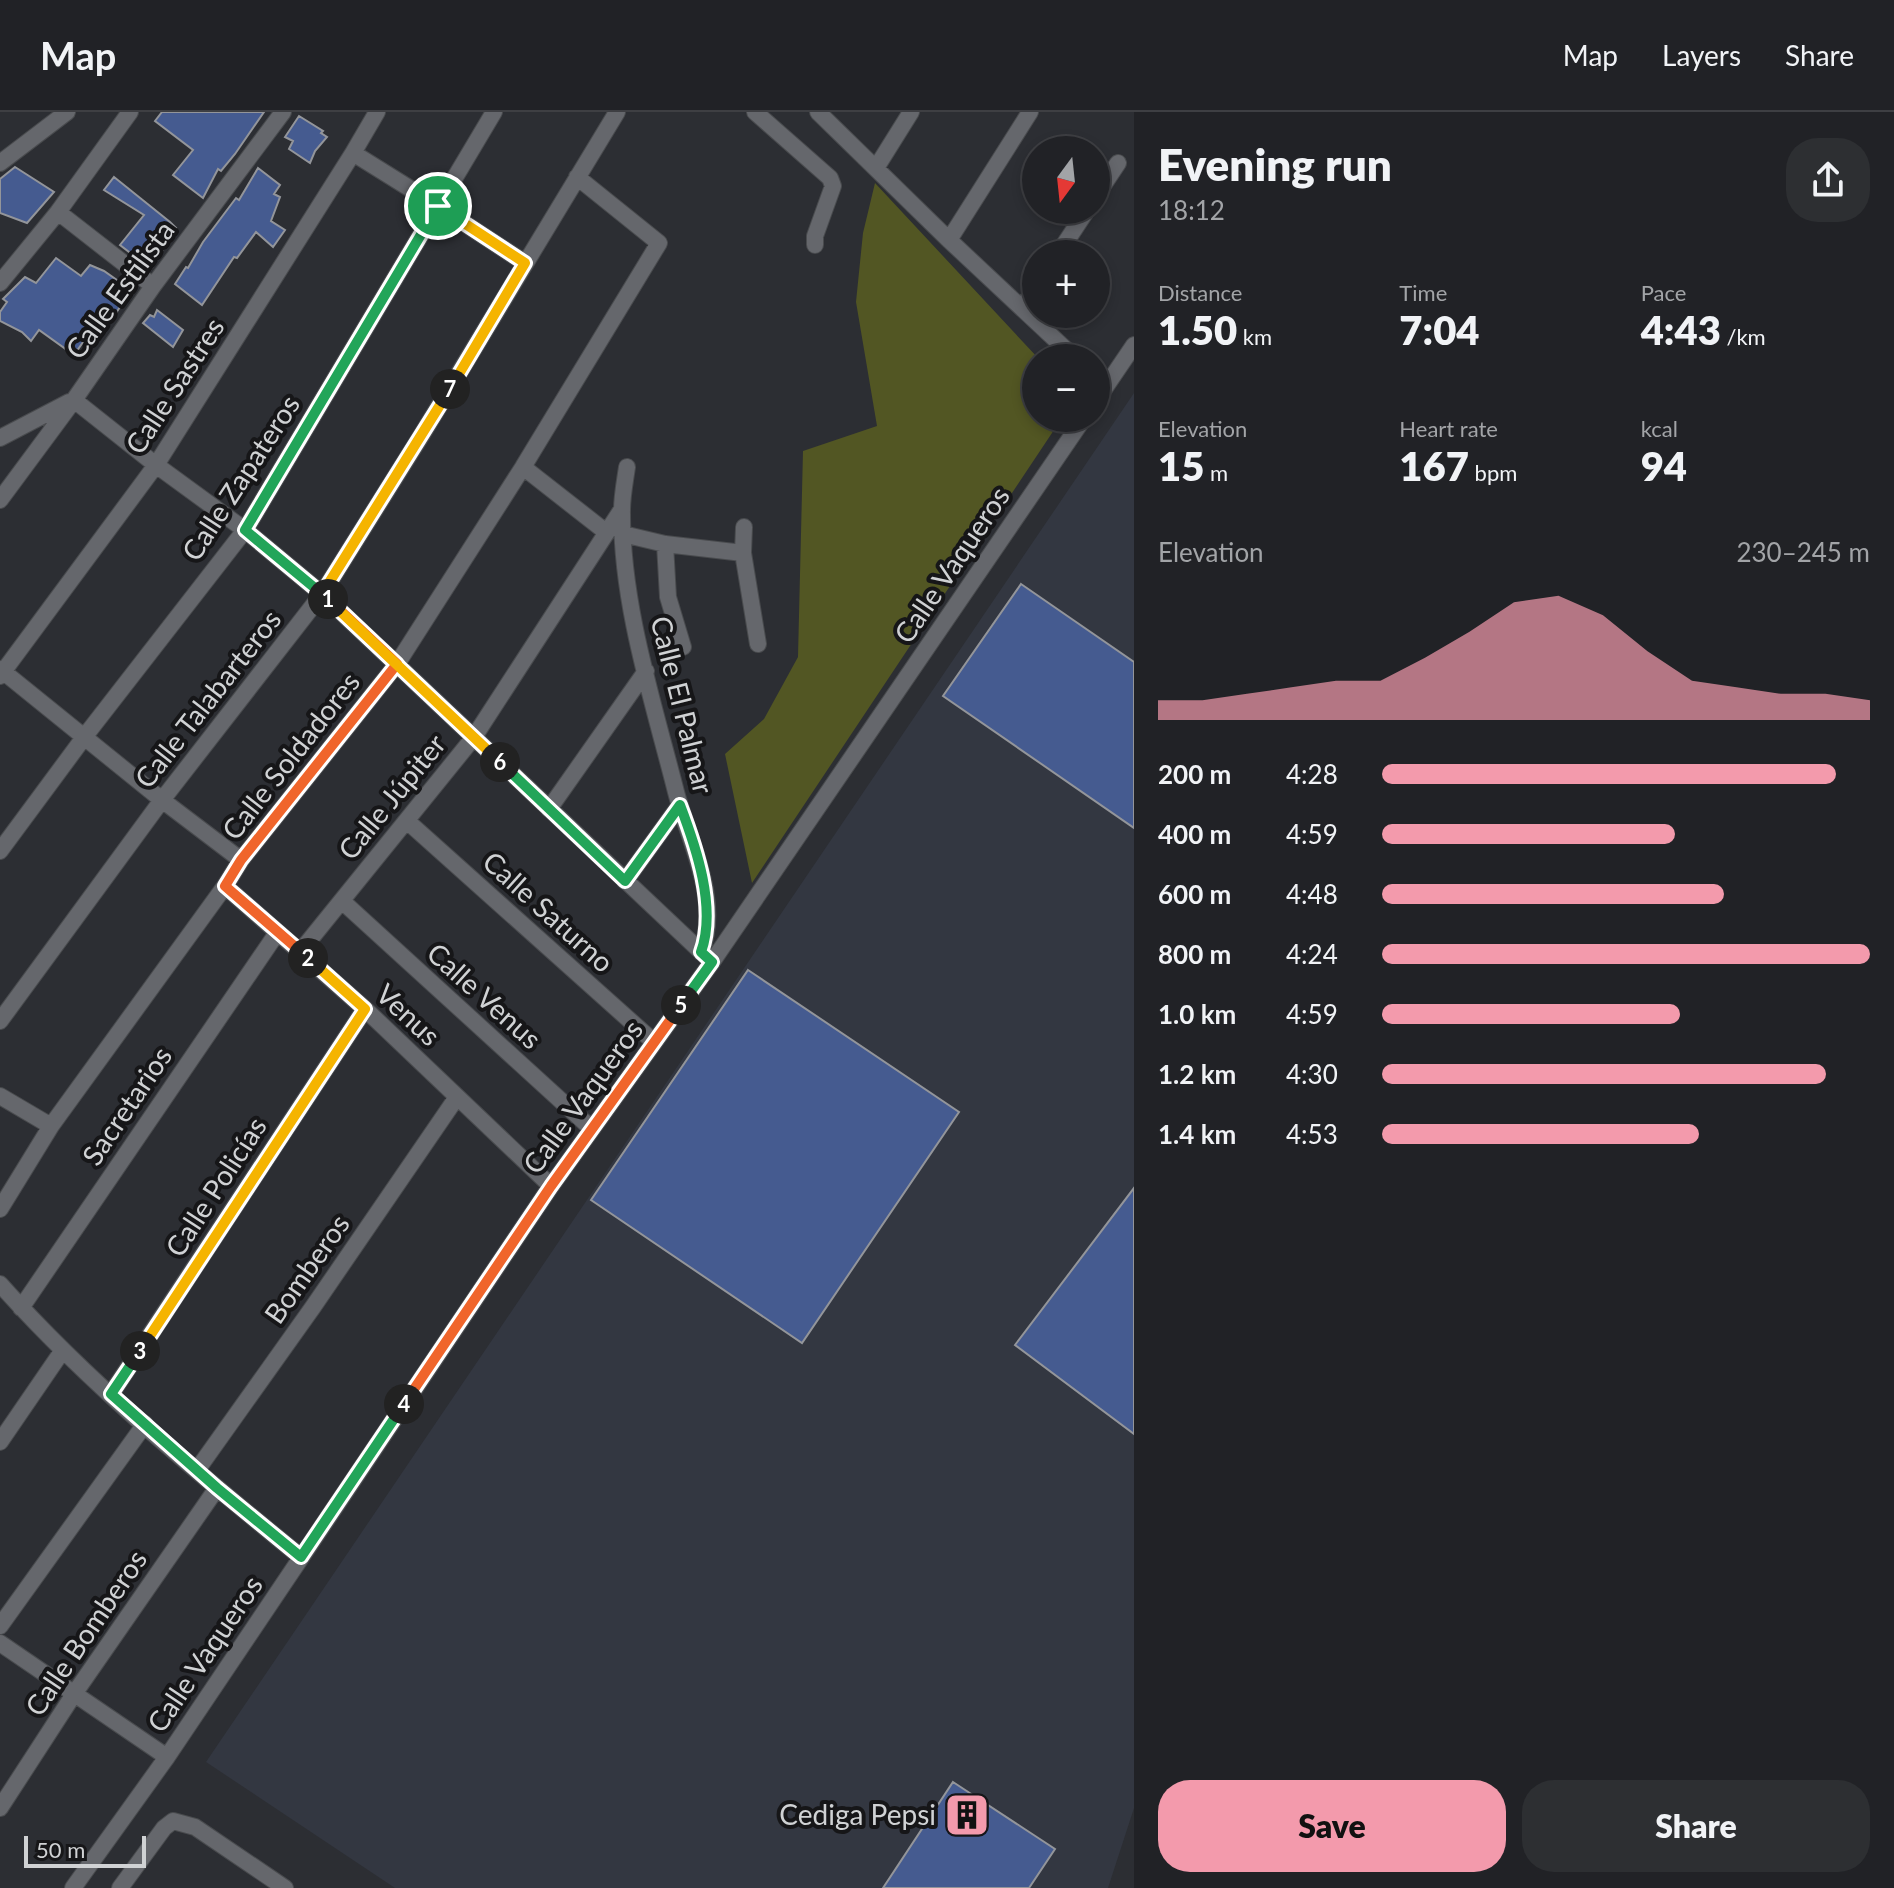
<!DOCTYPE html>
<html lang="en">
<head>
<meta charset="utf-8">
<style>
  body { margin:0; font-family:Lato,sans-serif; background:#2d2f32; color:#f1f3f6; height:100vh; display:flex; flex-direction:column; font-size:30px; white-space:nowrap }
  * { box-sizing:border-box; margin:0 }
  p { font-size:26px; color:#a2a4a7 }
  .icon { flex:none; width:44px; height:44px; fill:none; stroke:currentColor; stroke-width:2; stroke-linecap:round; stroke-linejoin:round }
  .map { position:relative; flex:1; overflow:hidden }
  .sheet { display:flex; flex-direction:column; background:#212226; width:760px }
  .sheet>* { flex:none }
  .needle { width:52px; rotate:195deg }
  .tools { position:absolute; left:1022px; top:24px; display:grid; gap:16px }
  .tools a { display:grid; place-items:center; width:88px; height:88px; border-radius:50%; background:#212226; box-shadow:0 4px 12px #0003,0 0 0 2px #3e3f43; font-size:40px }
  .scale { position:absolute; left:24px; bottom:20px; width:122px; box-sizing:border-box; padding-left:8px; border:4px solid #d0d2d4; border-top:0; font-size:22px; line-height:28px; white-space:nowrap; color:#d0d2d4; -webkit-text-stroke:6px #161618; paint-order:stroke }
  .pin { position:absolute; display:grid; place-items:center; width:68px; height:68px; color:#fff; margin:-34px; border:4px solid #fff; border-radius:50%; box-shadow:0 2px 8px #0007 }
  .km { position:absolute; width:40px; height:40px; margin:-20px; border-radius:50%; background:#222; color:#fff; font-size:22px; line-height:40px; text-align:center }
  .round { display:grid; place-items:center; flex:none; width:84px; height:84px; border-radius:32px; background:#2d2f32 }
  .head { display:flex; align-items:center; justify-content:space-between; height:136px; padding:0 24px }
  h1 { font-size:44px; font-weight:800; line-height:60px }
  .stats { display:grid; grid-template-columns:repeat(3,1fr); gap:12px; height:136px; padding:8px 24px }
  .stats div { display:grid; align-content:center }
  .stats b { font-size:40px; font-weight:800 }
  .stats small { font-size:22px; font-weight:400 }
  .stats p { font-size:22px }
  .chart { height:224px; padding:16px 24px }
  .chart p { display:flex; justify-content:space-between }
  .chart svg { width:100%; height:144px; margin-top:8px; fill:#f39aac; opacity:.7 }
  .button { display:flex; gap:16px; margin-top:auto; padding:16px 24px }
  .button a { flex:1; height:92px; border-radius:32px; background:#f39aac; color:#111; font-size:32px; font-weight:800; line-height:92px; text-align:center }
  .button a+a { background:#2d2f32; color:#f1f3f6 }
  ul { padding:0 24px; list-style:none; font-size:26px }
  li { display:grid; grid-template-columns:128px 96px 1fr; align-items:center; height:60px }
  li i { height:20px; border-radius:10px; background:#f39aac }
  header { display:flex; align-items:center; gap:48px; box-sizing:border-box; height:112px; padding:0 40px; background:#212226; border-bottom:2px solid #3e3f43 }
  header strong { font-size:38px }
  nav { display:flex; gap:44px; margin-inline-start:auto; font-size:28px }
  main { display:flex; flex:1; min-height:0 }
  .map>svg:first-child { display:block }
  .built { fill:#333741 }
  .green { fill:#525623 }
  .building { fill:#455b90; stroke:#93959a; stroke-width:2 }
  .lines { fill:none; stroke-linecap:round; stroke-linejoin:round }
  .street-casing { stroke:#494b4e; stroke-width:18 }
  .street { stroke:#65676c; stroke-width:16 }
  .split-1-casing { stroke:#fff; stroke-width:16 }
  .split-2-casing { stroke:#fff; stroke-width:16 }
  .split-3-casing { stroke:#fff; stroke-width:16 }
  .split-4-casing { stroke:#fff; stroke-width:16 }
  .split-5-casing { stroke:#fff; stroke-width:16 }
  .split-6-casing { stroke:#fff; stroke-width:16 }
  .split-7-casing { stroke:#fff; stroke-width:16 }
  .split-8-casing { stroke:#fff; stroke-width:16 }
  .split-1 { stroke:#22a559; stroke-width:10 }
  .split-2 { stroke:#f0652b; stroke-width:10 }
  .split-3 { stroke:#f5b400; stroke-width:10 }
  .split-4 { stroke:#22a559; stroke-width:10 }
  .split-5 { stroke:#f0652b; stroke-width:10 }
  .split-6 { stroke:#22a559; stroke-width:10 }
  .split-7 { stroke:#f5b400; stroke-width:10 }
  .split-8 { stroke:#f5b400; stroke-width:10 }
  .labels { text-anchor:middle; stroke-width:8; stroke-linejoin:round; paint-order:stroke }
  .street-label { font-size:28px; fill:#d0d2d4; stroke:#161618 }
  .poi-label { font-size:28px; fill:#d0d2d4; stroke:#161618; text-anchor:end }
</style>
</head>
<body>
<header>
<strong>Map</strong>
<nav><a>Map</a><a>Layers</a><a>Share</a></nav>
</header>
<main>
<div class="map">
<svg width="1134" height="1776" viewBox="0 0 1134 1776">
  <rect width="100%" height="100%" fill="#2c2e33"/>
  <path class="built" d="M1134 281V1696L1108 1776H395L206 1650Z"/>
  <path class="green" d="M875 71 1038 246H1036V306H1062L752 771 725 642 764 607 798 545 803 339 877 314 856 190 863 121Z"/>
  <path class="building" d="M162 0H264L235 42 221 59 218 57 203 86 173 63 193 38 155 9Z
    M299 4 323 19 321 21 327 25 315 39 310 51 289 37 293 29 285 25Z
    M15 55 54 80 27 111 0 101V67Z
    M258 56 280 73 274 82 280 85 271 109 285 118 273 135 256 120 237 146 234 145 202 193 175 172 186 155 188 156 203 130 236 86 239 88Z
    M114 65 170 110 176 116 151 157 120 133 144 103 104 78Z
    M56 146 81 164 90 153 104 159 131 178 105 218 95 213 74 243 39 218 31 229 22 220 0 209V200L7 190 3 187 25 165 36 171Z
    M157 198 183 218 173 235 143 211 150 203 154 205Z
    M1021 472 1134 550V716L943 584Z
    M748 858 959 1000 802 1231 591 1088Z
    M1134 1076V1322L1015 1233Z
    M953 1670 1055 1737 1029 1776H883Z"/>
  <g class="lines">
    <g class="street-casing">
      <path id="street" d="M755 0 830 66 833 74 815 124V133
        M818 0 949 128 1075 246
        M353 41 438 94 525 151
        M0 51 67 0
        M876 56 911 0
        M1096 84 1118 51
        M58 100 153 174
        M949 128 1030 0
        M1058 142 1087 98
        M0 171 58 100 130 0
        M1022 196 1036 175
        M74 288 156 353 245 418 322 482 712 850
        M1096 289 1134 233
        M0 326 69 290
        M523 355 606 420
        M627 355C625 369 622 384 622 398 621 492 653 589 676 680 689 730 721 787 701 840
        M0 388 74 288 153 174 283 0
        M744 415 743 441 758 532
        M623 422 665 432 743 441
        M665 432 668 485 683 535
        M0 557 162 688 241 748
        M0 564 156 353 353 41 377 0
        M549 697 646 559
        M407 709 654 930
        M0 739 85 624 245 418 494 0
        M625 769 680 693
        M225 774 365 897 551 1074
        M342 789 592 1017
        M300 840 474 625 622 397
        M0 909 162 688 322 482 421 324 617 0
        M0 984 51 1014
        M0 1097 51 1014 225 774 241 748 397 552 523 355 659 131 577 65
        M0 1172C89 1272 198 1361 301 1445
        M21 1196 277 821
        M111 1282 365 897
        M0 1330 63 1238
        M197 1358 313 1195 457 985
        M0 1514 145 1312
        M0 1531 167 1645
        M0 1696 74 1582 217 1376
        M73 1776 167 1645 551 1074 712 850 1084 306
        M120 1776 164 1716 173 1709 195 1715 285 1776"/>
    </g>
    <use href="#street" class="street"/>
  </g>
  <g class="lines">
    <g class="split-1-casing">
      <path id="split-1" d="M328 487 245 418 438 94"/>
    </g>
    <g class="split-2-casing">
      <path id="split-2" d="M308 846 225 774 241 748 397 552 328 487"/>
    </g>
    <g class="split-3-casing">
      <path id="split-3" d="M140 1239 365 897 308 846"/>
    </g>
    <g class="split-4-casing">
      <path id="split-4" d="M140 1239 111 1282 217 1376 301 1445 404 1292"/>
    </g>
    <g class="split-5-casing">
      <path id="split-5" d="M404 1292 551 1074 681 893"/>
    </g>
    <g class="split-6-casing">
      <path id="split-6" d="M500 650 625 769 680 693C696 735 717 796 701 840L712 850 681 893"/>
    </g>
    <g class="split-7-casing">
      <path id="split-7" d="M450 277 322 482 500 650"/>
    </g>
    <g class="split-8-casing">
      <path id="split-8" d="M438 94 525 151 450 277"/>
    </g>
    <use href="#split-1" class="split-1"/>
    <use href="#split-2" class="split-2"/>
    <use href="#split-3" class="split-3"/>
    <use href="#split-4" class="split-4"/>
    <use href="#split-5" class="split-5"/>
    <use href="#split-6" class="split-6"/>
    <use href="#split-7" class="split-7"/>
    <use href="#split-8" class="split-8"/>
  </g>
  <defs>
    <g id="building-square" transform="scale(2.3)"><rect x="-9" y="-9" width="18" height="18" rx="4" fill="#f39aac" stroke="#161618"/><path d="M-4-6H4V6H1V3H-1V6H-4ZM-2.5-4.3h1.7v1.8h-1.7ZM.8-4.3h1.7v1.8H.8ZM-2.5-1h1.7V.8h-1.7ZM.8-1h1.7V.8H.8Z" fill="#111"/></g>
  </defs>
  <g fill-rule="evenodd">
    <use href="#building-square" x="967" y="1703"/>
  </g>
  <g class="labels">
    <g class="street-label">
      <text transform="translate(120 178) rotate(-54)" y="10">Calle Estilista</text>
      <text transform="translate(175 274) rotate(-57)" y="10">Calle Sastres</text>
      <text transform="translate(241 366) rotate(-57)" y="10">Calle Zapateros</text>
      <text transform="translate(952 453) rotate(-56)" y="10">Calle Vaqueros</text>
      <text transform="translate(208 587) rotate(-52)" y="10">Calle Talabarteros</text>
      <text transform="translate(682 593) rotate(76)" y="10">Calle El Palmar</text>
      <text transform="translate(291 644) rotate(-52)" y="10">Calle Soldadores</text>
      <text transform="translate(392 685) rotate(-51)" y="10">Calle Júpiter</text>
      <text transform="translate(548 800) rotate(42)" y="10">Calle Saturno</text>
      <text transform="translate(484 884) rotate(42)" y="10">Calle Venus</text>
      <text transform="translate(408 903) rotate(43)" y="10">Venus</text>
      <text transform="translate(583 985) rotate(-54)" y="10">Calle Vaqueros</text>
      <text transform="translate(127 994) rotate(-56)" y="10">Sacretarios</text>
      <text transform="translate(216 1075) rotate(-57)" y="10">Calle Policías</text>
      <text transform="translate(307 1157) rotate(-55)" y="10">Bomberos</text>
      <text transform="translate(86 1521) rotate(-56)" y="10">Calle Bomberos</text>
      <text transform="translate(205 1542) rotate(-56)" y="10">Calle Vaqueros</text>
    </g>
    <g class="poi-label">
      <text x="936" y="1713">Cediga Pepsi</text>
    </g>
  </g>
</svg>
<div class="tools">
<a><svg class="needle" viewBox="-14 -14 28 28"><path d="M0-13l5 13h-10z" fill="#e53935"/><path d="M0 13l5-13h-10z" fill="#a2a4a7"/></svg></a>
<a>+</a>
<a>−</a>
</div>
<div class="scale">50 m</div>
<div class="pin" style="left:438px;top:94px;background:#1e9e55"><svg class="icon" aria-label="arrive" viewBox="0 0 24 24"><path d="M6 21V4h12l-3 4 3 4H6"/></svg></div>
<b class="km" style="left:328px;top:487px">1</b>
<b class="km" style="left:308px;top:846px">2</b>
<b class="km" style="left:140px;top:1239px">3</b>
<b class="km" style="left:404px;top:1292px">4</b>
<b class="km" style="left:681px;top:893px">5</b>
<b class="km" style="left:500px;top:650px">6</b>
<b class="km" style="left:450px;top:277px">7</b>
</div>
<section class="sheet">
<div class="head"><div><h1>Evening run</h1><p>18:12</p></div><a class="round"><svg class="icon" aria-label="share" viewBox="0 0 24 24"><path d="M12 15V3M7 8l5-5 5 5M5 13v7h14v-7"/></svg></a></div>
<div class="stats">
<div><p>Distance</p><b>1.50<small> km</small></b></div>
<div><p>Time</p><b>7:04</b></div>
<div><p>Pace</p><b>4:43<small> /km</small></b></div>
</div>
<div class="stats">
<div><p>Elevation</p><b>15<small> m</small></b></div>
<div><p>Heart rate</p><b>167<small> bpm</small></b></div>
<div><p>kcal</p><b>94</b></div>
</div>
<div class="chart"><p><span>Elevation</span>230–245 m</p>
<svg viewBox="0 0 160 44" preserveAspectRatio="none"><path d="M0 44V38L10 38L20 36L30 34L40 32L50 32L60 25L70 17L80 8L90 6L100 12L110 23L120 32L130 34L140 36L150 36L160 38V44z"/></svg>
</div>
<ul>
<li><b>200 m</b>4:28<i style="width:93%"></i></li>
<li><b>400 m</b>4:59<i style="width:60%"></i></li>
<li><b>600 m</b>4:48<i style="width:70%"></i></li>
<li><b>800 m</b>4:24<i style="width:100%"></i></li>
<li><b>1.0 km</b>4:59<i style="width:61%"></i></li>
<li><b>1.2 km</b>4:30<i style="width:91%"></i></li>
<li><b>1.4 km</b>4:53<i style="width:65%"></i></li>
</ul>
<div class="button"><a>Save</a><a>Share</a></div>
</section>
</main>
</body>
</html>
